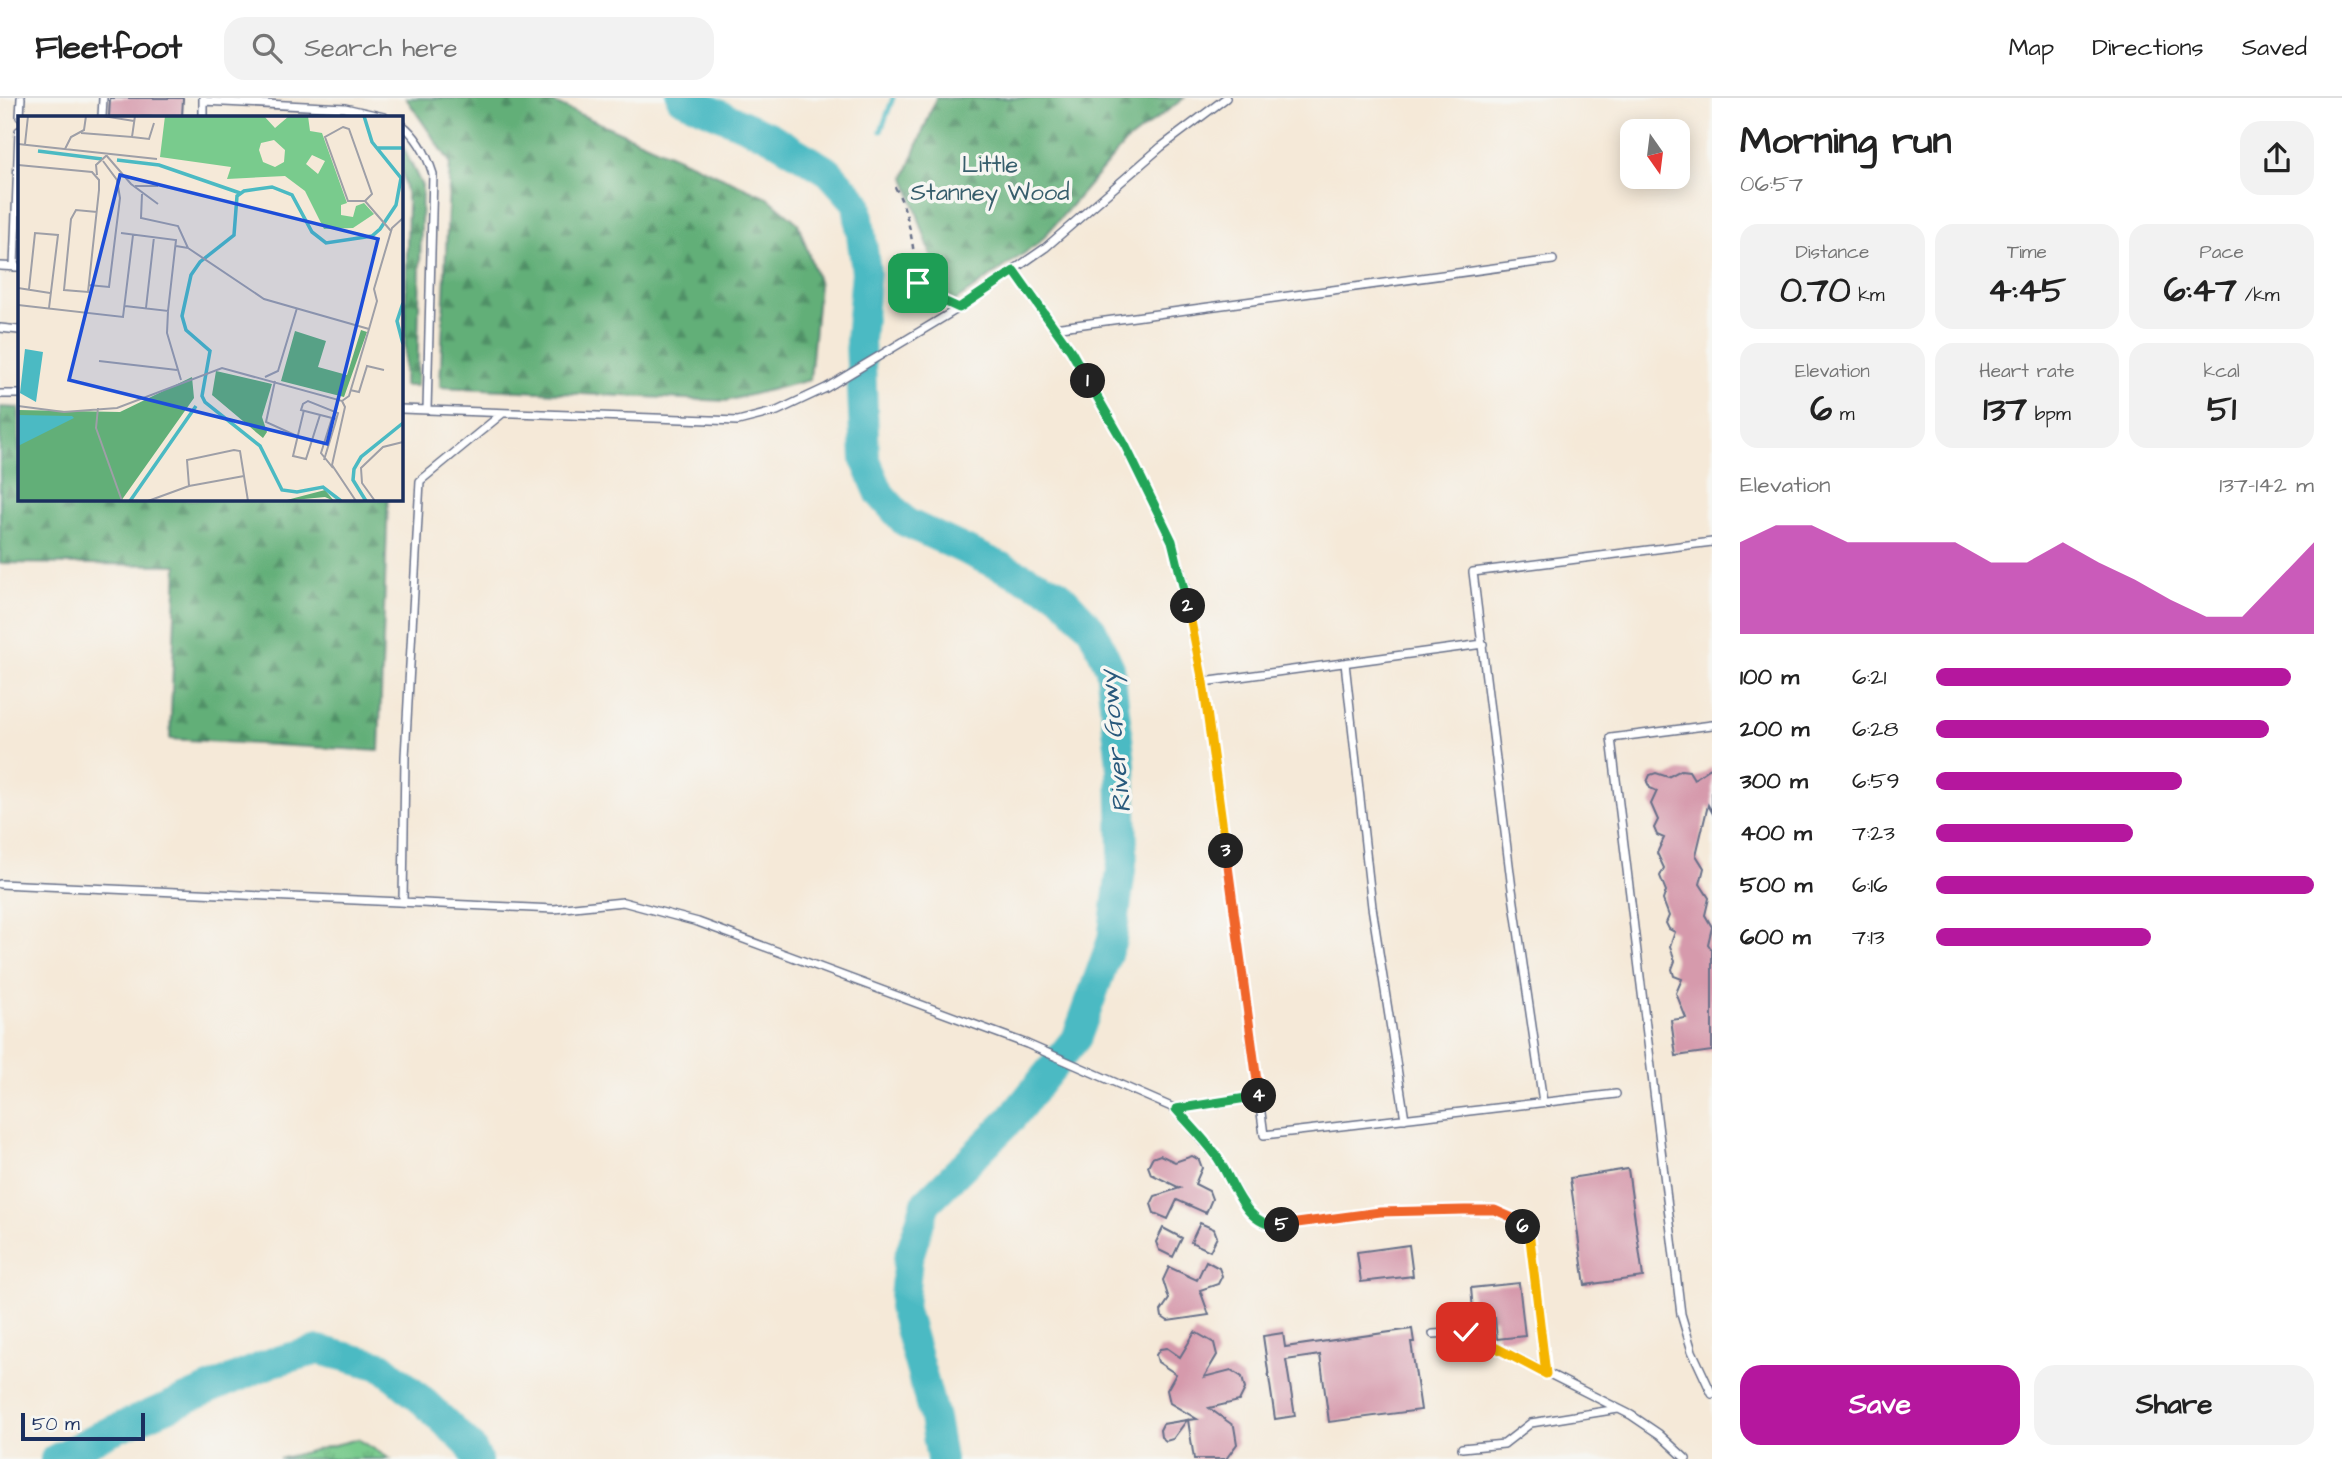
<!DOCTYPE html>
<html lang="en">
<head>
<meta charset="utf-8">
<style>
  body { margin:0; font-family:"Architects Daughter",sans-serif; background:#f2f2f2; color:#222; height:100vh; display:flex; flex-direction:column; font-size:26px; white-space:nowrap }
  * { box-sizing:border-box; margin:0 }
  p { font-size:23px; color:#767676 }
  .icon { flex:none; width:38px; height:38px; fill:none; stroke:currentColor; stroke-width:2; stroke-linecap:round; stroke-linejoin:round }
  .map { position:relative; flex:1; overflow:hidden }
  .details { display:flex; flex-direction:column; background:#fff; width:630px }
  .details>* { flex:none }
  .needle { width:46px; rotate:166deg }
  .buttons { position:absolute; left:1620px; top:21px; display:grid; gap:14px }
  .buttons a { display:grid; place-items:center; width:70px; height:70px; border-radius:14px; background:#fff; box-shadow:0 4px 18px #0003; font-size:35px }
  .scale { position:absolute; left:21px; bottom:18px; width:124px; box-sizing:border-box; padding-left:7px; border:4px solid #1b2f5e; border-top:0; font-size:19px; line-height:24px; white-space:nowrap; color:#1b2f5e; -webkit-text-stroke:5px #f6f6f2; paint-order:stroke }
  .pin { position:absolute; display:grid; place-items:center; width:60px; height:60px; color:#fff; margin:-30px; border-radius:14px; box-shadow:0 4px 10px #0006 }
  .km { position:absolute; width:35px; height:35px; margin:-18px; border-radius:50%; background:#222; color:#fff; font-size:19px; line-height:35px; text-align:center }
  .round { display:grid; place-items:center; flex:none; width:74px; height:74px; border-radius:21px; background:#f2f2f2 }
  .head { display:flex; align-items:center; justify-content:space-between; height:119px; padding:0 28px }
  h1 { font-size:38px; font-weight:700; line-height:52px }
  .figures { display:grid; grid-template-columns:repeat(3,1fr); gap:10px; height:119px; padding:7px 28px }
  .figures div { display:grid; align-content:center; border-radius:18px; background:#f2f2f2; text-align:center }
  .figures b { font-size:35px; font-weight:700 }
  .figures small { font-size:19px; font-weight:400 }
  .figures p { font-size:19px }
  .chart { height:196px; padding:14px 28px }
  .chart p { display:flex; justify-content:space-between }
  .chart svg { width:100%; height:126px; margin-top:7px; fill:#b5179e; opacity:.7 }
  .primary-button { display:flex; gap:14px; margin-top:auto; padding:14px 28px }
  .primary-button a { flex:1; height:80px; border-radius:21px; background:#b5179e; color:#fff; font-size:28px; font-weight:700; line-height:80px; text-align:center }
  .primary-button a+a { background:#f2f2f2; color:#222 }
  ul { padding:0 28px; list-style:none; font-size:23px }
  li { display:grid; grid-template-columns:112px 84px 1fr; align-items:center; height:52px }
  li i { height:18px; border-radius:9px; background:#b5179e }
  header { display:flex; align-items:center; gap:42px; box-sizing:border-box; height:98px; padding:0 35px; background:#fff; border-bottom:2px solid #e0e0e0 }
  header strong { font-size:33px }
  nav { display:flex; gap:38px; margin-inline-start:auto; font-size:24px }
  .search { width:490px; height:63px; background:#f2f2f2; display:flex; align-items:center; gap:18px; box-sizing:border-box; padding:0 24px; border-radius:21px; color:#767676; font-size:26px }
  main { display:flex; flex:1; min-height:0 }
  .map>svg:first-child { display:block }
  .grass { fill:url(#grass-tufts); stroke:#4a7d76; stroke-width:2 }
  .forest { fill:url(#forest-firs); stroke:#3e6f6b; stroke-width:2 }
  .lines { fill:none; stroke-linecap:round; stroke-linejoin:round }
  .stream { stroke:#4bbac3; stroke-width:5 }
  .river { stroke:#4bbac3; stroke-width:30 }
  .building { fill:#d69aac }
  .lane-casing { stroke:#677089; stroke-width:10 }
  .path { stroke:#677089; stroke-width:2.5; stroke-dasharray:5 5; stroke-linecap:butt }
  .lane { stroke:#fff; stroke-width:7 }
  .split-1-casing { stroke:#fff; stroke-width:14 }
  .split-2-casing { stroke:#fff; stroke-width:14 }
  .split-3-casing { stroke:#fff; stroke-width:14 }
  .split-4-casing { stroke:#fff; stroke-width:14 }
  .split-5-casing { stroke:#fff; stroke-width:14 }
  .split-6-casing { stroke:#fff; stroke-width:14 }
  .split-7-casing { stroke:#fff; stroke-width:14 }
  .split-1 { stroke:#22a559; stroke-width:9 }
  .split-2 { stroke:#22a559; stroke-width:9 }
  .split-3 { stroke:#f5b400; stroke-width:9 }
  .split-4 { stroke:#f0652b; stroke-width:9 }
  .split-5 { stroke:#22a559; stroke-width:9 }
  .split-6 { stroke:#f0652b; stroke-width:9 }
  .split-7 { stroke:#f5b400; stroke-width:9 }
  .labels { text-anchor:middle; stroke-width:7; stroke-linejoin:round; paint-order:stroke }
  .park-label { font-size:24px; fill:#375e6c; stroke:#f6f6f2 }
  .water-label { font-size:26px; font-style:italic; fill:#29597c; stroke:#f6f6f2 }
  .inset-river { fill:none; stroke:#4bbac3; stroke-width:3.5 }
  .inset-road { fill:none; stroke:#9e9fa7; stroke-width:2 }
  .view { fill:#1d4ed8; fill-opacity:0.15; stroke:#1d4ed8; stroke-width:3.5 }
  .inset-edge { fill:none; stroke:#1b2f5e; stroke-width:3.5 }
</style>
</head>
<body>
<header>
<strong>Fleetfoot</strong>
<div class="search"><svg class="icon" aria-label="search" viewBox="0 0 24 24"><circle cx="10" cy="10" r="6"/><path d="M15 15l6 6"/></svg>Search here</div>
<nav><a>Map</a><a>Directions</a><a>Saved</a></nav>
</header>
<main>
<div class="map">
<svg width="1712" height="1361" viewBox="0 0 1712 1361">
  <defs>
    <pattern id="grass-tufts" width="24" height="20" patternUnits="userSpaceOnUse" patternTransform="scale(1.75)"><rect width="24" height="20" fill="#79cb8d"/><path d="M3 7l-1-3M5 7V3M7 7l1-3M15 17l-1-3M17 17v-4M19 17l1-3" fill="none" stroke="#62a576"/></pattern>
    <pattern id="forest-firs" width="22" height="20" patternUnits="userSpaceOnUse" patternTransform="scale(1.75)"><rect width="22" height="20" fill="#62af78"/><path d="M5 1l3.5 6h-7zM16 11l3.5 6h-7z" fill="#508f66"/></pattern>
  </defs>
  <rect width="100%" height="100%" fill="#f6f6f2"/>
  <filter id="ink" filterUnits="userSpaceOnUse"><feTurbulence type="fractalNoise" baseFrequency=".0143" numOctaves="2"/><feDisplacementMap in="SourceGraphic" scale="14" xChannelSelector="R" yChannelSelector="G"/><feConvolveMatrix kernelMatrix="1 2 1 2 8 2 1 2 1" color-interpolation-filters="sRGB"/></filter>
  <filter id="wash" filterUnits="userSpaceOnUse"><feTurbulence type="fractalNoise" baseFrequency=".00686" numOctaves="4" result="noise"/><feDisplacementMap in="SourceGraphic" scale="28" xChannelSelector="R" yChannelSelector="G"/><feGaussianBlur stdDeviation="1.57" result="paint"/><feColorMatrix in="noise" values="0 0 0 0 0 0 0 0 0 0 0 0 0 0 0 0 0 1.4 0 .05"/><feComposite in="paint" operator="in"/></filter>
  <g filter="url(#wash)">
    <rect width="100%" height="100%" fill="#f5e9d8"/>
    <path class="grass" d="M358 1341 390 1361H279Z"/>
    <path class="forest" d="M406 0H543L767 99 798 125 819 186 810 282 726 303 440 289 450 64Z
      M936 0H1184L1125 45 1039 145 948 208 905 79Z
      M401 45 422 88 417 288H404L408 106 401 66Z
      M0 309 19 310V401H388L379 653 170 641 177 467 0 465Z"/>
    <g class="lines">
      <path class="stream" d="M881 33 893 0"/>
      <path class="river" d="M681 0 771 39 829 74 857 105 866 174 860 242 865 361 880 396 905 424 1058 495 1092 531 1110 570 1121 666 1123 756 1112 842 1077 939 1010 1022 926 1105 908 1161 903 1209 934 1320 941 1361
        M55 1361 99 1338 273 1264 319 1252 382 1268 425 1305 470 1348 477 1361"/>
    </g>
    <g id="blocks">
      <path class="building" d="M110 0H183L182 19H109Z
        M1712 669V714L1708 707 1696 757 1704 770 1700 786 1709 800 1705 817 1712 829 1708 846 1712 852V953L1676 958 1671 922 1686 920 1676 895 1682 881 1674 878 1672 871 1675 863 1670 848 1675 834 1669 831 1666 825 1669 818 1663 802 1666 793 1660 778 1664 770 1657 755 1664 740 1657 737 1654 730 1658 722 1651 706 1657 693 1650 690 1647 684 1650 677 1656 675 1668 679 1681 672 1689 673 1694 681Z
        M1160 1057 1175 1064 1192 1058 1199 1062 1202 1070 1195 1086 1209 1093 1212 1101 1206 1115 1177 1102 1168 1121 1154 1115 1151 1106 1155 1098 1180 1090 1151 1076 1148 1068 1152 1060Z
        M1628 1071 1643 1179 1585 1187 1570 1080Z
        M1200 1125 1214 1131 1217 1139 1210 1153 1191 1144Z
        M1163 1130 1182 1140 1173 1159 1159 1152 1156 1144Z
        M1409 1147 1413 1178 1361 1184 1357 1154Z
        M1206 1163 1219 1170 1222 1178 1218 1186 1200 1192 1209 1217 1168 1223 1162 1219 1161 1213 1169 1201 1163 1182 1169 1169 1197 1182Z
        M1519 1185 1525 1238 1497 1241 1495 1220 1474 1223 1471 1190Z
        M1412 1231 1414 1244H1411L1421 1312 1329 1324 1320 1257 1286 1262 1295 1318 1275 1321 1263 1238 1283 1235 1285 1249Z
        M1195 1234 1214 1245 1217 1257 1204 1279 1231 1272 1242 1279 1245 1291 1239 1303 1209 1310 1234 1328 1237 1346 1226 1361H1194L1188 1322 1197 1321 1170 1305 1167 1292 1176 1276 1158 1264 1156 1257 1160 1251 1167 1250 1180 1259Z
        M1187 1322 1173 1341 1166 1343 1161 1339 1160 1332 1163 1326Z"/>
    </g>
  </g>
  <g filter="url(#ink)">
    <use href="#blocks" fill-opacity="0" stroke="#677089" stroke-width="2"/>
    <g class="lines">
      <g class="lane-casing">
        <path id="lane" d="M203 3 345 10 384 19
          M20 19 21 0
          M102 19 103 0
          M203 19V0
          M401 26C417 38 427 57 433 76L427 312
          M0 168 19 169
          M14 169 19 33
          M1014 173 1071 253 1125 347 1172 443 1185 490 1203 584
          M0 230 19 232
          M1054 230 1553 162
          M0 296H19
          M401 311 738 323 777 313 826 290 959 210 1045 150 1161 49 1226 0
          M1483 546 1203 584 1264 1037 1616 996
          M1345 565 1372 809 1405 1021
          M1712 627 1611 640 1681 1216 1692 1253 1712 1296
          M0 786 554 811 623 804 698 824 1027 946 1176 1011
          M403 804 405 659 420 383 503 315
          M1259 998 1176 1011 1216 1058 1250 1115 1271 1128 1380 1114 1495 1112 1520 1123 1530 1141 1546 1276
          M1543 1004 1512 791 1473 474 1712 444
          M1433 1236 1466 1234 1631 1317 1659 1336 1686 1361
          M1462 1350 1504 1346 1531 1325 1618 1311"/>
      </g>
      <path class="path" d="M895 89C911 118 913 152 918 185L937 200 947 204"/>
      <use href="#lane" class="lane"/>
    </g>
  </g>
  <g class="lines" filter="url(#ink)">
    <g class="split-1-casing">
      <path id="split-1" d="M918 185 937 200 959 210 1014 173 1071 253 1088 283"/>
    </g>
    <g class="split-2-casing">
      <path id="split-2" d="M1088 283 1125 347 1172 443 1188 508"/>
    </g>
    <g class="split-3-casing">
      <path id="split-3" d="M1188 508 1203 584 1226 753"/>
    </g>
    <g class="split-4-casing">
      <path id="split-4" d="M1226 753 1259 998"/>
    </g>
    <g class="split-5-casing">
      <path id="split-5" d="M1259 998 1176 1011C1189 1026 1203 1040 1215 1056 1233 1080 1244 1132 1282 1127"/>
    </g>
    <g class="split-6-casing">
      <path id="split-6" d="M1282 1127 1380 1114 1464 1112H1495L1520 1123 1523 1129"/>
    </g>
    <g class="split-7-casing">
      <path id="split-7" d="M1466 1234 1546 1276 1530 1141 1523 1129"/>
    </g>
    <use href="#split-1" class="split-1"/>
    <use href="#split-2" class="split-2"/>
    <use href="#split-3" class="split-3"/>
    <use href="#split-4" class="split-4"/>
    <use href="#split-5" class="split-5"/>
    <use href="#split-6" class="split-6"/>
    <use href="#split-7" class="split-7"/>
  </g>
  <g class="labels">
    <g class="park-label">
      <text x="990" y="74">Little<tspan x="990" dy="28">Stanney Wood</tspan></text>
    </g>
    <g class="water-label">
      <text transform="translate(1114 644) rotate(-96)" y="9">River Gowy</text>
    </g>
  </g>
  <g transform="translate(18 18)">
    <rect width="385" height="385" fill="#f5e9d8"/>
    <path d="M147 0H246L257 12 271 0H290L292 15 304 17 329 87 323 89V99L335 101 338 90 346 87 356 98 335 112 306 113 287 75 267 60 209 63 213 51 142 41ZM256 24 267 34 266 46 257 51 245 46 241 34 243 27ZM294 39 307 45 300 58 288 48Z" fill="#79cb8d" fill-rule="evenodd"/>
    <path d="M343 214 349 216 326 281 263 265 277 215 308 225 300 251 329 259ZM198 255 254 268 244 301 249 316 245 322 194 279ZM174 261 176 282 103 385H0V294L102 296ZM307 374 316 385 307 381 265 385Z" fill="#62af78"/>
    <path d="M7 233 25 236 18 286 2 277ZM0 299 54 300 56 302 0 330Z" fill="#4bbac3"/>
    <path class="inset-river" d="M359 32H385M20 35 84 43M99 44 141 49 222 77M385 187 379 205 385 228M112 385 178 290M323 385 305 371 279 376 264 374 242 330 187 286 184 280 192 235 168 214 164 200 173 159 182 146 216 119 219 80 226 75 254 71 274 79 294 116 308 127 354 120 362 113 378 89 383 62 354 26 346 0M348 385 335 364 336 353 343 341 385 307"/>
    <path class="inset-road" d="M85 0 116 5M325 11 331 13 354 78 347 85H330L307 21ZM63 17 114 21 117 0M114 21 131 23 136 7M0 28 139 43M7 28 10 0M47 33 53 21 66 14 68 0M88 39 113 68 140 88M0 49 74 56 81 64V74L70 176 46 174 53 103 58 94 79 96M79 59 78 49 89 39M117 70H140M124 78 123 102 160 110 170 132 158 130M347 85 373 115M103 117 158 124 150 195 107 190M170 132 246 183 351 213M70 169 91 171 102 82 99 64 85 45M0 172 32 177M11 173 17 117 40 119 31 192M0 189 105 201 115 119M128 192 136 121M150 195 149 217 163 264M81 245 159 254M247 261 260 255 279 192M257 265 248 306 279 320M332 274 341 276 349 250 366 254M324 285 327 291 314 349 338 385M0 290 46 296 99 292 204 252 324 285 331 280 351 213 359 185 356 173 374 112 385 102M80 292 78 312 104 385M286 294 275 340 288 343 302 299M314 302 303 337 315 352M306 344 317 308 320 297 290 285 285 288 283 294 318 303M171 370 226 360M130 385 171 370 169 344 216 334 222 335 230 385M357 385 344 367 343 352 365 331 385 326"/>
    <path class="view" d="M102 59 360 123 309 328 51 264Z"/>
    <rect width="385" height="385" class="inset-edge"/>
  </g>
</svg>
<div class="buttons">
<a><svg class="needle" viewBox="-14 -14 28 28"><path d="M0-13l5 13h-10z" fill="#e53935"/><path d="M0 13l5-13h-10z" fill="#767676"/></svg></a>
</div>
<div class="scale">50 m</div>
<div class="pin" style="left:918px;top:185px;background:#1e9e55"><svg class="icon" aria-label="arrive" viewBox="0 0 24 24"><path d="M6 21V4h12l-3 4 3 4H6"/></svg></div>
<div class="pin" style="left:1466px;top:1234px;background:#d93025"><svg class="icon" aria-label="check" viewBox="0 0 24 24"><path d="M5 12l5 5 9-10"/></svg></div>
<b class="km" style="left:1088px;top:283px">1</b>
<b class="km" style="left:1188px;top:508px">2</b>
<b class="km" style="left:1226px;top:753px">3</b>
<b class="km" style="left:1259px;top:998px">4</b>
<b class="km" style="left:1282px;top:1127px">5</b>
<b class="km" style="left:1523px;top:1129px">6</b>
</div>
<section class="details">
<div class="head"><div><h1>Morning run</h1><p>06:57</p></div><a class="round"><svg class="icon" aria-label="share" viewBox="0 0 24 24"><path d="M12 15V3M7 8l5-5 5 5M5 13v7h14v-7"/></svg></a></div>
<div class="figures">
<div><p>Distance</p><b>0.70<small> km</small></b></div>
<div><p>Time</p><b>4:45</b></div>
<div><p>Pace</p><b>6:47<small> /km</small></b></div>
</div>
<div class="figures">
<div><p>Elevation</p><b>6<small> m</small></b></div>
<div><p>Heart rate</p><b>137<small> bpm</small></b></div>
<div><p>kcal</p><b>51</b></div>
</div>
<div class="chart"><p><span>Elevation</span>137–142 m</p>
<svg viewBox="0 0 160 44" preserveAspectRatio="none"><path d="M0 44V12L10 6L20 6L30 12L40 12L50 12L60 12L70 19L80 19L90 12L100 19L110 25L120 32L130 38L140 38L150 25L160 12V44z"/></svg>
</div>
<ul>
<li><b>100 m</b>6:21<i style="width:94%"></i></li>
<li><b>200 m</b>6:28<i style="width:88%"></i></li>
<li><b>300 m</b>6:59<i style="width:65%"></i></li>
<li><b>400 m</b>7:23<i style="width:52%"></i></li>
<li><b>500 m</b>6:16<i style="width:100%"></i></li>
<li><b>600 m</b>7:13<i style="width:57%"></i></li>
</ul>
<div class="primary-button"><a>Save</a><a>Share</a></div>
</section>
</main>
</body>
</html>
